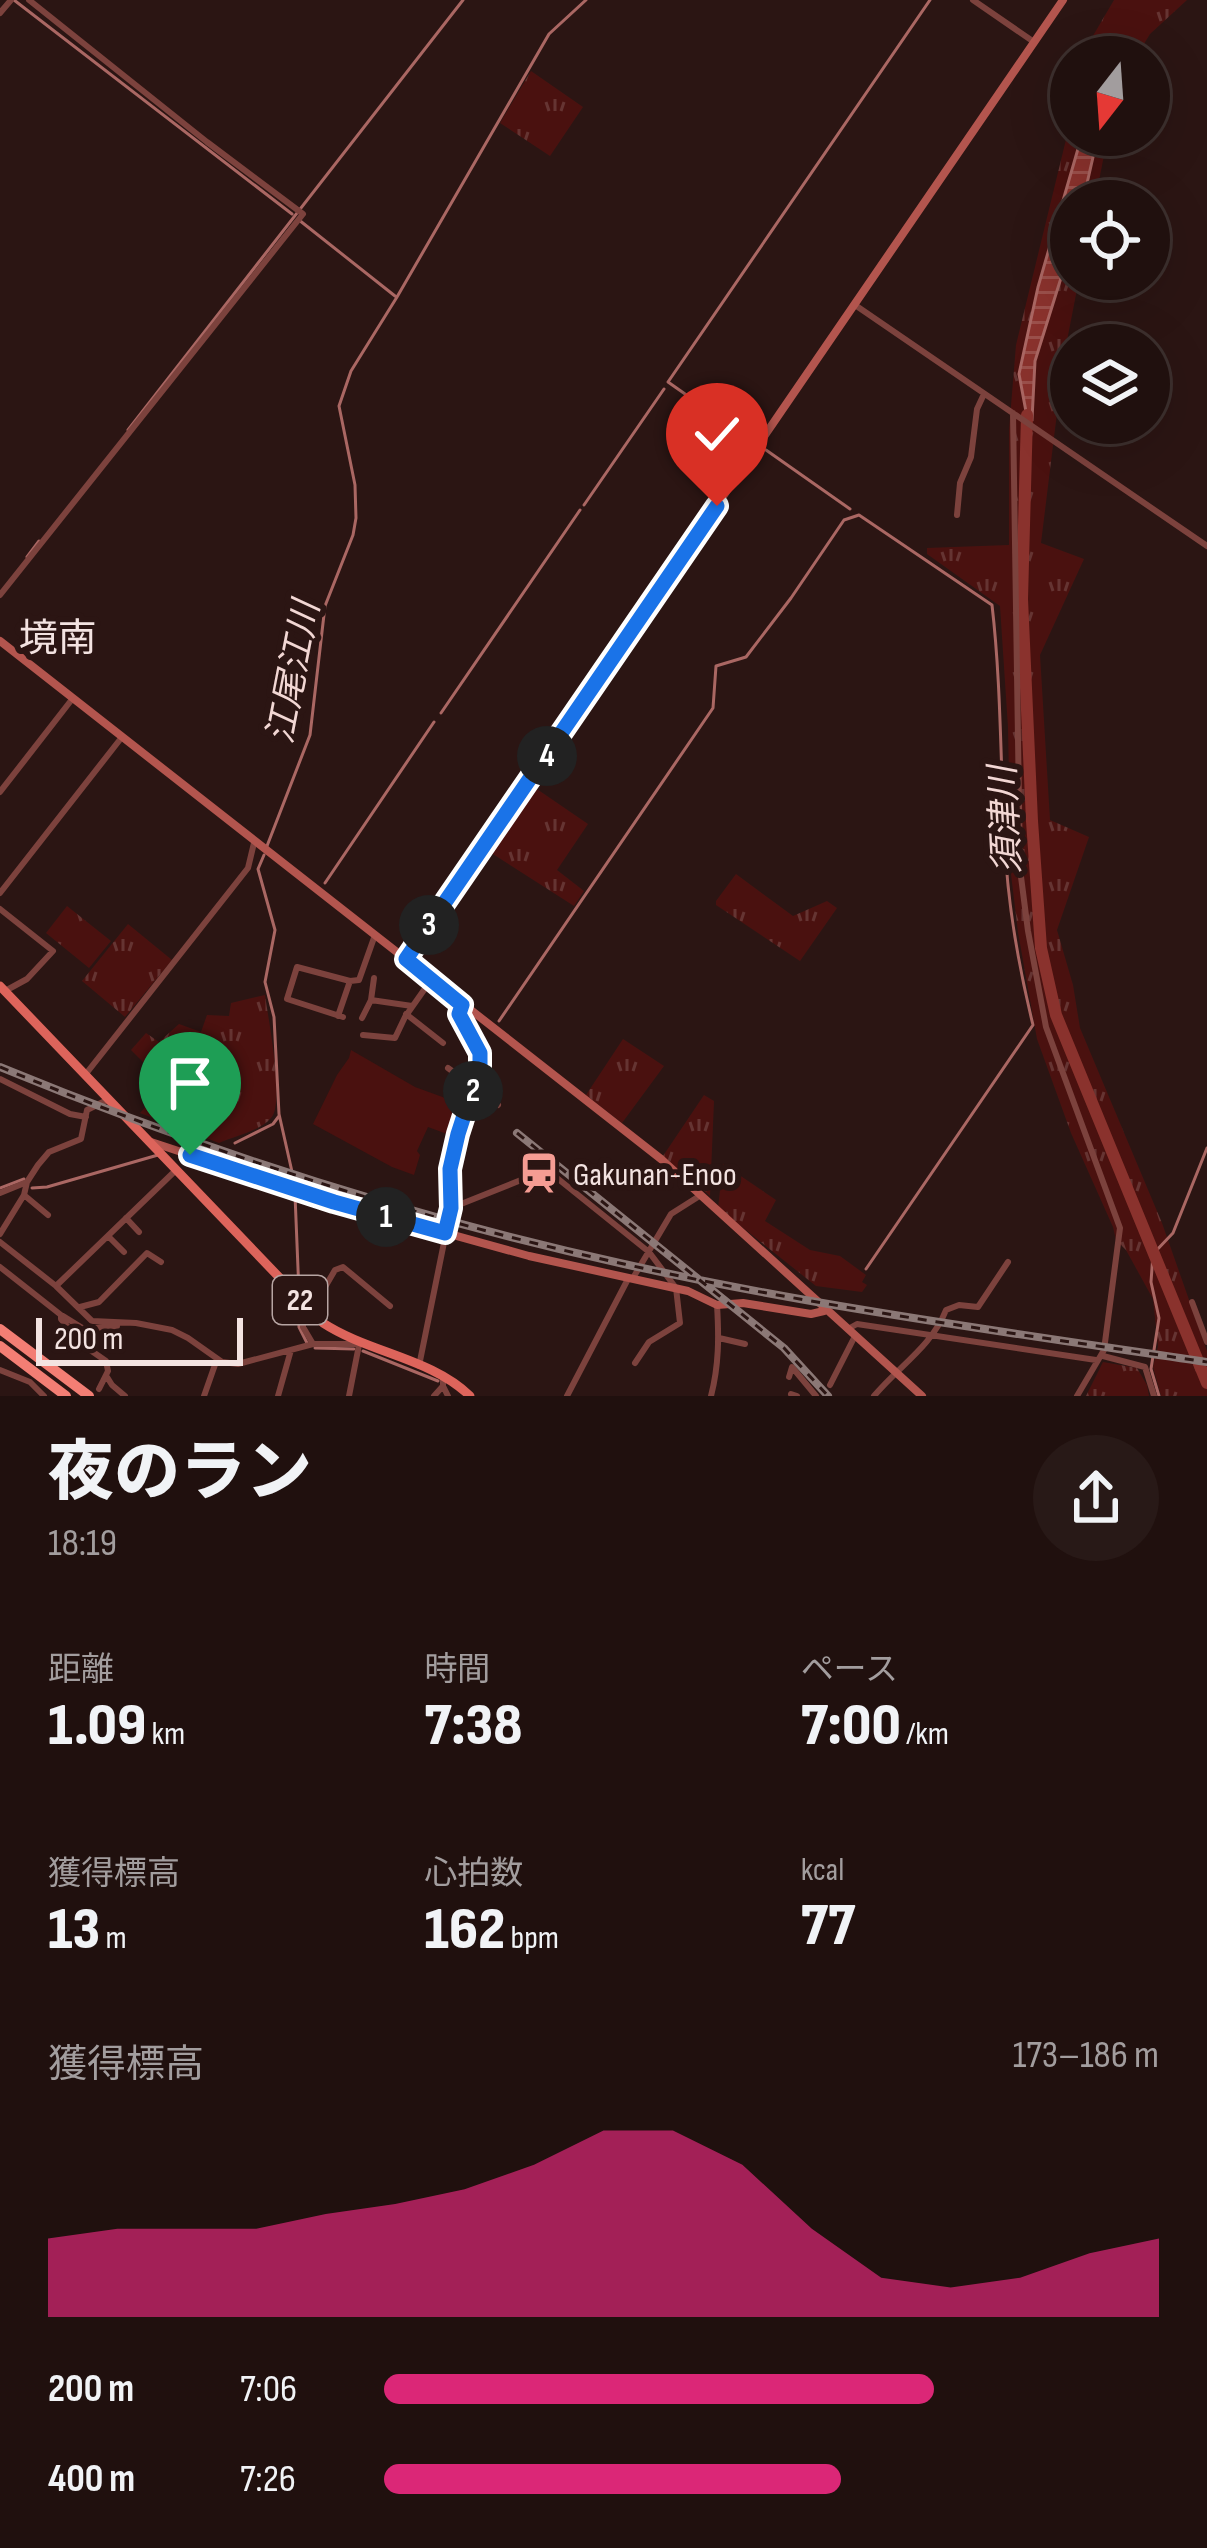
<!DOCTYPE html>
<html lang="ja">
<head>
<meta charset="utf-8">
<style>
  body { margin:0; font-family:"Sofia Sans Condensed","Noto Sans JP",sans-serif; background:#281917; color:#f1f3f6; height:100vh; display:flex; flex-direction:column; font-size:45px; white-space:nowrap }
  * { box-sizing:border-box; margin:0 }
  p { font-size:39px; color:#a29d9e }
  .icon { flex:none; width:66px; height:66px; fill:none; stroke:currentColor; stroke-width:2; stroke-linecap:round; stroke-linejoin:round }
  .map { position:relative; height:1396px; overflow:hidden }
  .sheet { display:flex; flex-direction:column; background:#20100e; flex:1 }
  .sheet>* { flex:none }
  .needle { width:78px; rotate:197deg }
  .tools { position:absolute; left:1050px; top:36px; display:grid; gap:24px }
  .tools a { display:grid; place-items:center; width:120px; height:120px; border-radius:50%; background:#20100e; box-shadow:0 12px 48px #0002,0 0 0 3px #3d302e; font-size:60px }
  .scale { position:absolute; left:36px; bottom:30px; width:207px; box-sizing:border-box; padding-left:12px; border:6px solid #f3e3e1; border-top:0; font-size:33px; line-height:42px; white-space:nowrap; color:#f3e3e1; -webkit-text-stroke:9px #2b1513; paint-order:stroke }
  .pin { position:absolute; display:grid; place-items:center; width:102px; height:102px; color:#fff; margin:-123px -51px; border-radius:50% 50% 50% 0; rotate:-45deg; box-shadow:0 0 12px #0007 }
  .pin .icon { rotate:45deg }
  .km { position:absolute; width:60px; height:60px; margin:-30px; border-radius:50%; background:#222; color:#fff; font-size:33px; line-height:60px; text-align:center }
  .round { display:grid; place-items:center; flex:none; width:126px; height:126px; border-radius:63px; background:#281917 }
  .summary { display:flex; align-items:center; justify-content:space-between; height:204px; padding:0 48px }
  h1 { font-size:66px; font-weight:800; line-height:90px }
  .stats { display:grid; grid-template-columns:repeat(3,1fr); gap:18px; height:204px; padding:12px 48px }
  .stats div { display:grid; align-content:center }
  .stats b { font-size:60px; font-weight:800 }
  .stats small { font-size:33px; font-weight:400 }
  .stats p { font-size:33px }
  .chart { height:336px; padding:24px 48px }
  .chart p { display:flex; justify-content:space-between }
  .chart svg { width:100%; height:216px; margin-top:12px; fill:#db2777; opacity:.7 }
  ul { padding:0 48px; list-style:none; font-size:39px }
  li { display:grid; grid-template-columns:192px 144px 1fr; align-items:center; height:90px }
  li i { height:30px; border-radius:15px; background:#db2777 }
  .map>svg:first-child { display:block }
  .grass { fill:url(#grass-tufts) }
  .green { fill:#4a110f }
  .water { fill:url(#water-rules); stroke:#aa6763; stroke-width:3 }
  .lines { fill:none; stroke-linecap:round; stroke-linejoin:round }
  .stream { stroke:#aa6763; stroke-width:3 }
  .river { stroke:#8a322d; stroke-width:12 }
  .street { stroke:#7c423d; stroke-width:6 }
  .secondary { stroke:#b3554e; stroke-width:8 }
  .primary { stroke:#dd645b; stroke-width:9 }
  .highway { stroke:#f37e74; stroke-width:10 }
  .rail-casing { stroke:#8b7876; stroke-width:8 }
  .rail { stroke:#2b1513; stroke-width:3; stroke-dasharray:9; stroke-linecap:butt }
  .route-casing { stroke:#fff; stroke-width:24 }
  .route { stroke:#1a73e8; stroke-width:15 }
  .labels { text-anchor:middle; stroke-width:12; stroke-linejoin:round; paint-order:stroke }
  .shield { fill:#2b1513; stroke:#b7a5a3; stroke-width:3 }
  .shield-label { font-size:30px; font-weight:bold; fill:#f3e3e1 }
  .poi-label { font-size:33px; fill:#f3e3e1; stroke:#2b1513; text-anchor:start }
  .water-label { font-size:36px; font-style:italic; fill:#f2d7d4; stroke:#2b1513 }
  .quarter-label { font-size:39px; fill:#f3e3e1; stroke:#2b1513 }
</style>
</head>
<body>
<div class="map">
<svg width="1207" height="1396" viewBox="0 0 1207 1396">
  <defs>
    <pattern id="grass-tufts" width="24" height="20" patternUnits="userSpaceOnUse" patternTransform="scale(3)"><rect width="24" height="20" fill="#4a110f"/><path d="M3 7l-1-3M5 7V3M7 7l1-3M15 17l-1-3M17 17v-4M19 17l1-3" fill="none" stroke="#653432"/></pattern>
    <pattern id="water-rules" width="6" height="5" patternUnits="userSpaceOnUse" patternTransform="scale(3)"><rect width="6" height="5" fill="#8a322d"/><path d="M0 2.5h6" fill="none" stroke="#9b504b"/></pattern>
  </defs>
  <rect width="100%" height="100%" fill="#2b1513"/>
  <path class="grass" d="M1114 0H1187L1150 34 1136 57H1085L1087 46Z
    M531 71 583 107 550 156 500 123Z
    M1071 119V135H1108L1095 201H1071V279H1079L1064 356 1041 543 1084 559 1040 655 1050 820 1089 837 1057 930 1073 985 1080 1028 1162 1223 1207 1351V1396H1161L1153 1367 1158 1346 1153 1299 1126 1250 1116 1240 1113 1227 1071 1133 1037 1039 1018 932 1011 874 1008 727 1000 606 927 554V548L1009 545V430L1016 345Z
    M531 785 588 824 557 870 584 891 574 906 485 849Z
    M736 874 793 916 827 901 837 908 800 961 716 905V901Z
    M67 906 111 941 89 968 46 933Z
    M128 924 172 960 125 1017 82 981Z
    M265 995C268 1017 285 1104 271 1118 260 1131 235 1136 219 1143L140 1113 166 1085 131 1050 146 1033 159 1042 179 1024 201 1032 207 1015 229 1016 231 1003Z
    M623 1039 664 1066 622 1123 586 1095Z
    M704 1095 714 1101 710 1196 663 1156Z
    M723 1164 776 1200 765 1221 810 1250 840 1256 866 1275 862 1282 867 1285 862 1292 816 1286 718 1208Z
    M1103 1362 1137 1368 1147 1385 1149 1396H1086Z"/>
  <path class="green" d="M351 1050 415 1087 448 1099 462 1110 455 1137 428 1127 417 1151 420 1155 414 1175 392 1167 313 1124 337 1075 349 1058Z"/>
  <path class="water" d="M1082 135H1098L1083 201H1071V246L1035 361 1032 419 1027 417 1019 374 1038 287Z"/>
  <g class="lines">
    <path class="stream" d="M14 0 292 214
      M299 220 395 296
      M128 430 463 0
      M752 441 668 382 930 0
      M766 450 850 509
      M584 505 664 389
      M27 557 39 541
      M441 713 580 510
      M267 846 310 735 325 606 353 535 356 518 355 485 339 406 351 371 397 297 549 34 586 0
      M264 855 258 869 275 930 265 982 274 1017 279 1114 295 1185
      M325 883 434 722
      M499 1021 713 708 716 666 746 657 791 598 844 520 859 515 992 605C1002 691 1000 776 1006 862 1010 918 1020 972 1033 1025L866 1269
      M235 1143 273 1124 279 1116
      M0 1188 24 1179
      M32 1188 47 1187 158 1155
      M295 1195 299 1293
      M298 1302 299 1327 307 1343
      M315 1348 354 1349
      M363 1351 438 1381
      M1159 1396 1151 1369 1159 1318 1151 1282 1153 1254 1173 1233 1207 1148"/>
    <path class="river" d="M1027 415 1022 599 1032 821 1041 948 1056 1015 1207 1383"/>
    <path class="street" d="M973 0 1034 42
      M0 13 11 0
      M855 305 1207 546
      M1013 413 1020 869 1028 931 1046 1027 1120 1228 1104 1350 1077 1396
      M957 515 960 483 971 457 977 409 984 394
      M0 595 303 214 207 142 29 0
      M0 792 73 698
      M0 893 122 737
      M0 909 53 951 27 979 5 991
      M371 1000 374 978
      M406 1014 443 1043
      M338 1016 350 981
      M343 1017 287 999 297 967 350 981 359 980 375 935
      M362 1018 371 1000 412 1006
      M363 1035 395 1038 405 1017 431 980
      M448 1068 498 1105
      M85 1075 248 868 254 843
      M0 1079 70 1114 86 1117
      M0 1193 27 1182
      M24 1195 48 1215
      M451 1208 531 1176 549 1189 557 1178 649 1252 676 1288 680 1323 649 1342 635 1363
      M126 1218 139 1232
      M0 1234 24 1195 27 1182 38 1165 49 1152 81 1139 87 1110 107 1100
      M109 1237 124 1252
      M0 1242 56 1286 92 1321 136 1323 172 1330 188 1338 222 1362 238 1364 313 1344H362
      M0 1267 61 1315V1319L83 1345 106 1361 108 1371 99 1389
      M633 1278 671 1214 701 1195
      M57 1285 175 1171
      M1192 1302 1207 1342
      M303 1304V1327L313 1344
      M80 1307 99 1302 147 1253 161 1262
      M311 1311 335 1270 343 1267 390 1306
      M63 1316 84 1329 117 1326
      M848 1329 857 1324 1096 1360
      M719 1338 745 1344
      M1103 1356 1145 1367 1154 1396
      M419 1366 451 1208 450 1170 480 1066V1053L459 1014 462 1005
      M0 1370 30 1382 44 1396
      M443 1376V1386L448 1396
      M107 1377 112 1385 125 1396
      M789 1377 792 1367 816 1396
      M830 1385 855 1336
      M791 1394 797 1396
      M204 1396 217 1359
      M278 1396 291 1350
      M349 1396 359 1345
      M434 1396 443 1386
      M567 1396 628 1279
      M711 1396C719 1365 719 1337 717 1305
      M874 1396C898 1367 932 1346 946 1310L959 1305 978 1307 1008 1262"/>
    <path class="secondary" d="M0 641 661 1159 922 1396
      M406 959 1063 0
      M151 1142 334 1202 529 1256 688 1291 717 1305 743 1303 811 1314 824 1311"/>
    <path class="primary" d="M0 986 323 1323C369 1353 431 1358 470 1396"/>
    <path class="highway" d="M0 1329 89 1396
      M0 1346 66 1396"/>
    <g class="rail-casing">
      <path id="rail" d="M0 1067C202 1150 410 1217 624 1264 816 1307 1012 1333 1207 1362
        M517 1133 784 1348 828 1396"/>
    </g>
    <use href="#rail" class="rail"/>
  </g>
  <g class="lines">
    <g class="route-casing">
      <path id="route" d="M190 1155 334 1202 445 1233 451 1208 450 1169 458 1134 480 1066V1053L459 1014 462 1005 406 959 717 506"/>
    </g>
    <use href="#route" class="route"/>
  </g>
  <defs>
    <g id="station-bare" transform="scale(3.24)"><path d="M-3-6H3Q5-6 5-4V2Q5 4 3 4L4.5 6H3L1.5 4h-3L-3 6H-4.5L-3 4Q-5 4-5 2V-4Q-5-6-3-6ZM-3.5-4v3h7v-3ZM-3.5 1v1.5H-2V1ZM2 1v1.5H3.5V1Z" fill="#f59c93" stroke="#2b1513" stroke-width="2.5" paint-order="stroke"/></g>
  </defs>
  <g fill-rule="evenodd">
    <use href="#station-bare" x="539" y="1173"/>
  </g>
  <g class="labels">
    <rect class="shield" x="273" y="1276" width="54" height="48" rx="9"/>
    <g class="shield-label">
      <text x="300" y="1310">22</text>
    </g>
    <g class="poi-label">
      <text x="573" y="1185">Gakunan-Enoo</text>
    </g>
    <g class="water-label">
      <text transform="translate(292 672) rotate(-79)" y="13">江尾江川</text>
      <text transform="translate(1004 820) rotate(-93)" y="13">須津川</text>
    </g>
    <g class="quarter-label">
      <text x="58" y="651">境南</text>
    </g>
  </g>
</svg>
<div class="tools">
<a><svg class="needle" viewBox="-14 -14 28 28"><path d="M0-13l5 13h-10z" fill="#e53935"/><path d="M0 13l5-13h-10z" fill="#a29d9e"/></svg></a>
<a><svg class="icon" aria-label="locate" viewBox="0 0 24 24"><circle cx="12" cy="12" r="6"/><path d="M12 2v4M12 18v4M2 12h4M18 12h4"/></svg></a>
<a><svg class="icon" aria-label="layers" viewBox="0 0 24 24"><path d="M12 4l9 5-9 5-9-5zM3 14l9 5 9-5"/></svg></a>
</div>
<div class="scale">200 m</div>
<div class="pin" style="left:190px;top:1155px;background:#1e9e55"><svg class="icon" aria-label="arrive" viewBox="0 0 24 24"><path d="M6 21V4h12l-3 4 3 4H6"/></svg></div>
<div class="pin" style="left:717px;top:506px;background:#d93025"><svg class="icon" aria-label="check" viewBox="0 0 24 24"><path d="M5 12l5 5 9-10"/></svg></div>
<b class="km" style="left:386px;top:1217px">1</b>
<b class="km" style="left:473px;top:1091px">2</b>
<b class="km" style="left:429px;top:925px">3</b>
<b class="km" style="left:547px;top:756px">4</b>
</div>
<section class="sheet">
<div class="summary"><div><h1>夜のラン</h1><p>18:19</p></div><a class="round"><svg class="icon" aria-label="share" viewBox="0 0 24 24"><path d="M12 15V3M7 8l5-5 5 5M5 13v7h14v-7"/></svg></a></div>
<div class="stats">
<div><p>距離</p><b>1.09<small> km</small></b></div>
<div><p>時間</p><b>7:38</b></div>
<div><p>ペース</p><b>7:00<small> /km</small></b></div>
</div>
<div class="stats">
<div><p>獲得標高</p><b>13<small> m</small></b></div>
<div><p>心拍数</p><b>162<small> bpm</small></b></div>
<div><p>kcal</p><b>77</b></div>
</div>
<div class="chart"><p><span>獲得標高</span>173–186 m</p>
<svg viewBox="0 0 160 44" preserveAspectRatio="none"><path d="M0 44V28L10 26L20 26L30 26L40 23L50 21L60 18L70 13L80 6L90 6L100 13L110 26L120 36L130 38L140 36L150 31L160 28V44z"/></svg>
</div>
<ul>
<li><b>200 m</b>7:06<i style="width:71%"></i></li>
<li><b>400 m</b>7:26<i style="width:59%"></i></li>
</ul>
</section>
</body>
</html>
